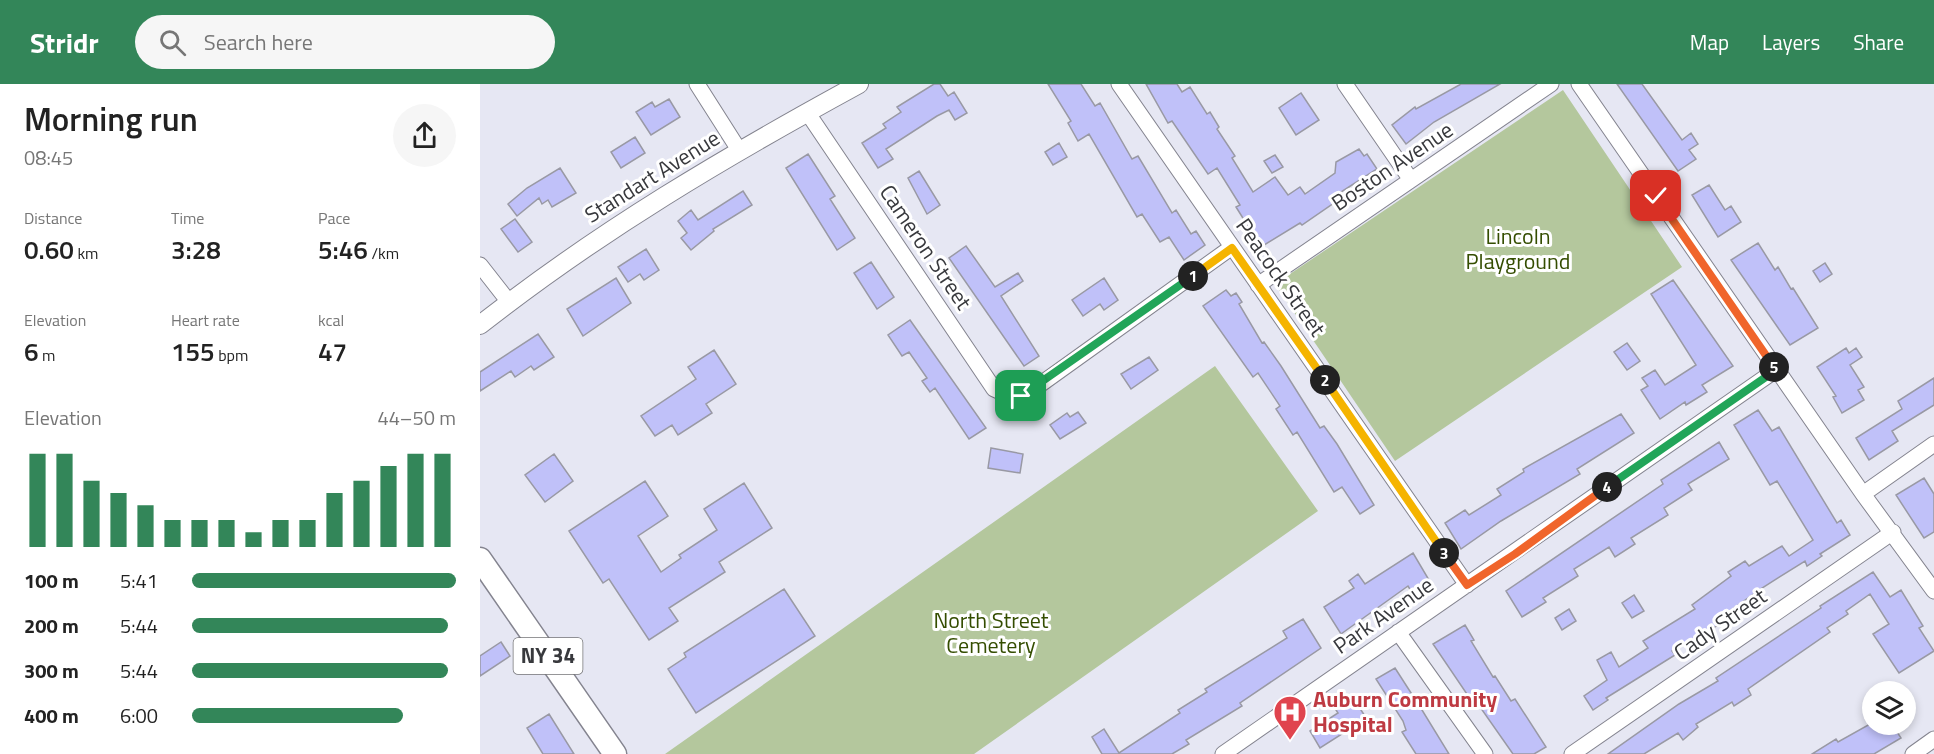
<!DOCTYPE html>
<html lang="en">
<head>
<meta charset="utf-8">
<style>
  body { margin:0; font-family:"Titillium Web",sans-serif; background:#f6f6f6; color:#222; height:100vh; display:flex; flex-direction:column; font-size:22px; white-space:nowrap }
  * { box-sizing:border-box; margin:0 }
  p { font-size:20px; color:#767676 }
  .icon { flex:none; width:33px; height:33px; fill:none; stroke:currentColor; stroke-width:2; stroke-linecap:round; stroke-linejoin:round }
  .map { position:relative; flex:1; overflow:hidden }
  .panel { display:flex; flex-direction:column; background:#fff; width:480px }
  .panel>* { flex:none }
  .controls { position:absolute; left:1382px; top:597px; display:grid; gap:12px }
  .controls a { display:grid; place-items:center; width:54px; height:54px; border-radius:50%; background:#fff; box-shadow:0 3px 9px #0003; font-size:30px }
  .pin { position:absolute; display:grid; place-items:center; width:51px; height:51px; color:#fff; margin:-26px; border-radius:12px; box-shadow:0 3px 9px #0006 }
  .km { position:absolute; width:30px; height:30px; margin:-15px; border-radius:50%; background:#222; color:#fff; font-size:16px; line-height:30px; text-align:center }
  .round { display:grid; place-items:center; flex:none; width:63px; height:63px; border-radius:32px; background:#f6f6f6 }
  .head { display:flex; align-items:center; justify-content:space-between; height:102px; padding:0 24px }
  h1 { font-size:33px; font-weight:600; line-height:45px }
  .stats { display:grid; grid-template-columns:repeat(3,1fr); gap:9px; height:102px; padding:6px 24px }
  .stats div { display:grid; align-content:center }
  .stats b { font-size:26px; font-weight:600 }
  .stats small { font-size:16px; font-weight:400 }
  .stats p { font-size:16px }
  .chart { height:168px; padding:12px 24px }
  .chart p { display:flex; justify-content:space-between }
  .chart svg { width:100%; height:108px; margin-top:6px; stroke:#338659; stroke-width:6 }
  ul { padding:0 24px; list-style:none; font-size:20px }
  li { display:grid; grid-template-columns:96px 72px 1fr; align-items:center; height:45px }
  li i { height:15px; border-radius:8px; background:#338659 }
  header { display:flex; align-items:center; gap:36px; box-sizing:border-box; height:84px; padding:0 30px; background:#338659; color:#fff }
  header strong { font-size:28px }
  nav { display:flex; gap:33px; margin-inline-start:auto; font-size:21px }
  .search { width:420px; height:54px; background:#f6f6f6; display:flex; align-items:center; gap:15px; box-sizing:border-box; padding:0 21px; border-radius:33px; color:#767676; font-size:22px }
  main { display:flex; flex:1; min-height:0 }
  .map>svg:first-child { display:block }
  .green { fill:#b4c79d }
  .building { fill:#c0c1f9; stroke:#9999a4; stroke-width:1.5 }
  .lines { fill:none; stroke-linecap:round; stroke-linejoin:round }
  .minor-casing { stroke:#84848f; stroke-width:17 }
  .tertiary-casing { stroke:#84848f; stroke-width:20 }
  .primary-casing { stroke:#84848f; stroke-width:25 }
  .minor { stroke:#fff; stroke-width:15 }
  .tertiary { stroke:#fff; stroke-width:18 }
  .primary { stroke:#fff; stroke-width:22 }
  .split-1-casing { stroke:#fff; stroke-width:12 }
  .split-2-casing { stroke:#fff; stroke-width:12 }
  .split-3-casing { stroke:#fff; stroke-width:12 }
  .split-4-casing { stroke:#fff; stroke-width:12 }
  .split-5-casing { stroke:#fff; stroke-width:12 }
  .split-6-casing { stroke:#fff; stroke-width:12 }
  .split-1 { stroke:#22a559; stroke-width:8 }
  .split-2 { stroke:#f5b400; stroke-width:8 }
  .split-3 { stroke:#f5b400; stroke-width:8 }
  .split-4 { stroke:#f0652b; stroke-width:8 }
  .split-5 { stroke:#22a559; stroke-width:8 }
  .split-6 { stroke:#f0652b; stroke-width:8 }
  .labels { text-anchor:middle; stroke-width:6; stroke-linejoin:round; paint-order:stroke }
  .shield { fill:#fff; stroke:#747477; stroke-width:1.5 }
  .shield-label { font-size:21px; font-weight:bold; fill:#38393d }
  .street-label { font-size:22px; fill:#38393d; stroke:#fff }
  .park-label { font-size:22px; fill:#344d00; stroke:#fff }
  .health-label { font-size:22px; font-weight:bold; fill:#be3a42; stroke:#fff; text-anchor:start }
</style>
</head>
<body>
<header>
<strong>Stridr</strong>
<div class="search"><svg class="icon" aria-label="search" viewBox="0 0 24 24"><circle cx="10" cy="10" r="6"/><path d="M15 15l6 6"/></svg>Search here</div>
<nav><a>Map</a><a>Layers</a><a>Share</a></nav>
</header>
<main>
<section class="panel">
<div class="head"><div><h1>Morning run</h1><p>08:45</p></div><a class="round"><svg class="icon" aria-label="share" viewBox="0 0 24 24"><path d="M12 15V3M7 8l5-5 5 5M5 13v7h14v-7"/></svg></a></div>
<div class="stats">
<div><p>Distance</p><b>0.60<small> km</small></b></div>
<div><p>Time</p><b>3:28</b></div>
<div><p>Pace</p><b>5:46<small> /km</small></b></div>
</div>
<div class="stats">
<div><p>Elevation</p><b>6<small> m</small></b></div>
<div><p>Heart rate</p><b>155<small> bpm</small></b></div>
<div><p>kcal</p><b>47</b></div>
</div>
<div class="chart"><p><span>Elevation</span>44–50 m</p>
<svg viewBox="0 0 160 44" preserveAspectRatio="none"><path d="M5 44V6M15 44V6M25 44V17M35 44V22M45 44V27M55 44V33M65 44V33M75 44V33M85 44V38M95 44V33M105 44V33M115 44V22M125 44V17M135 44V11M145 44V6M155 44V6"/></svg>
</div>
<ul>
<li><b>100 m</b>5:41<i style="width:100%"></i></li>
<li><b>200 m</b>5:44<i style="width:97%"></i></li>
<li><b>300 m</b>5:44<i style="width:97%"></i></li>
<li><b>400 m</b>6:00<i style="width:80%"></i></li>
</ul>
</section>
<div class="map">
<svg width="1454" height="670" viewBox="0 0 1454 670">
  <rect width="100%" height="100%" fill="#e6e7f3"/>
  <path class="green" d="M1083 6 1202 183 915 377 795 200Z
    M735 282 838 427 494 670H185Z"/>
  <path class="building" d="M454 0H460L468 12 474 8 487 29 475 36 469 26 457 32 406 65 413 75 398 84 382 59 406 44 403 40 421 28 417 23Z
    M568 0H601L615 22 620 19 652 75 658 72 692 129 696 126 711 150 716 147 725 161 704 176 689 153 680 158 662 130 657 133 609 50 598 57 588 39 591 37Z
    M666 0H697L702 8 710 3 727 30 730 28 739 43 737 45 755 72 752 74 773 108 795 93 808 111 820 103 825 110 855 89 856 78 879 65 884 72 887 70 897 85 861 108 864 112 822 141 820 139 781 163 756 123 760 121 737 84 728 90 692 37 688 39Z
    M981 0H1020L954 38 926 60 912 41 935 23 936 25Z
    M1137 0H1162L1202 56 1211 49 1218 60 1209 66 1216 75 1198 87Z
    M821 9 839 36 816 51 799 24Z
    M189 15 200 33 171 51 156 28 172 18 175 23Z
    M155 53 165 69 141 84 131 68Z
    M579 59 587 73 573 81 565 68Z
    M328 70 355 112 350 115 375 154 357 166 306 84Z
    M795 71 803 83 792 89 784 77Z
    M80 84 96 109 72 123 68 116 62 120 59 114 37 132 28 120 47 104Z
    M439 87 460 121 447 130 428 94Z
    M1229 101 1245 126 1251 122 1261 138 1238 153 1212 111Z
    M263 107 272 121 233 145 234 147 211 166 201 154 207 149 198 137 211 126 218 136Z
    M35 135 52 158 38 168 21 145Z
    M1278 159 1295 186 1298 183 1311 205 1313 204 1338 244 1310 261 1251 176Z
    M486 162 515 203 538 189 543 197 521 212 559 272 544 282 469 174Z
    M166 165 179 186 164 196 160 190 148 198 138 183Z
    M391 178 414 213 397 225 374 189Z
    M1345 179 1352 190 1340 198 1333 187Z
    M136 194 151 219 103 252 87 225Z
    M624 194 638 216 624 226 620 220 603 232 592 216Z
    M1193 196 1253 282 1222 301 1227 308 1206 321 1205 318 1180 335 1161 306 1168 302 1162 294 1175 286 1185 301 1216 281 1171 210Z
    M746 206 751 212 756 209 762 218 759 220 782 259 784 258 801 282 840 344 844 342 857 360 894 421 880 430 862 403 854 408 817 348 813 351 796 325 800 322 778 289 773 293 723 222Z
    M430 236 506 344 489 355 455 304 450 308 442 297 447 294 429 268 422 272 408 251Z
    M58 250 74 273 54 286 51 282 35 293 31 287 0 307V288Z
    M1147 259 1160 277 1147 286 1134 268Z
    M1366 264 1369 269 1376 264 1382 273 1370 281 1384 303 1378 306 1384 316 1362 329 1353 313 1356 312 1337 283Z
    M234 266 256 300 226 320 232 329 198 351 192 341 175 352 161 332 216 295 208 283Z
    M669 273 678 286 651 305 641 290Z
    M1454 294V321L1412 347 1418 357 1389 376 1376 354 1422 325 1418 317Z
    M1278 326 1292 347 1299 343 1357 439 1361 436 1370 451 1340 470 1342 472 1327 482 1325 477 1282 504 1240 534 1242 539 1192 567 1195 571 1126 614 1128 616 1113 626 1104 612 1127 596 1117 576 1131 568 1139 583 1168 564 1163 557 1215 525 1212 521 1251 492 1248 488 1265 477 1269 482 1302 462 1309 472 1333 456 1297 397 1290 401 1254 341Z
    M598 328 606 339 580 355 570 341 587 329 590 333Z
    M1141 330 1154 349 1097 385 1100 390 1021 437 981 465 965 439 985 426 989 431 1021 411 1017 405 1044 388 1043 385Z
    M1239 358 1249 375 1208 400 1212 406 1184 424 1188 431 1151 454 1155 460 1135 473 1129 463 1094 485 1098 492 1063 514 1066 518 1042 533 1026 507 1183 400 1181 396Z
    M511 364 543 370 540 389 508 384Z
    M74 370 93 397 65 418 45 391Z
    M1444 394 1454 410V448L1444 454 1416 411Z
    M165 397 188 432 158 452 181 488 201 474 199 471 237 446 224 425 264 399 292 444 239 478 245 488 189 524 198 537 169 556 129 495 123 499 89 447Z
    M933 469 949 496 931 507 928 502 861 550 844 523 874 504 869 497 878 490 885 500Z
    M1393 488 1410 513 1421 506 1443 542 1439 544 1454 567 1419 589 1393 550 1409 540 1390 510 1366 527 1368 530 1347 544 1350 548 1268 605 1271 611 1254 622 1252 618 1216 640 1218 643 1203 656 1198 649 1164 670H1128L1199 620 1238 597 1236 594 1341 524 1340 522Z
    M304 505 335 552 216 629 188 585 206 573 204 569Z
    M1154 511 1164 527 1152 534 1142 519Z
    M1089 525 1096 537 1082 546 1075 534Z
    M823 535 841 564 760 619 762 622 706 656 709 660 692 670H622L612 653 624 645 639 669 700 629 698 626 727 608 725 605 807 554 803 547Z
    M985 541 994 556 991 557 1013 593 1015 592 1031 617 1035 615 1066 663 1054 670H1033L998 620 995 622 953 560Z
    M21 558 30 572 0 592V572Z
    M915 584 942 626 969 670H936L922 648 926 646 923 637 896 595Z
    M874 615 890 640 872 651 868 646 840 664 830 647 858 629 856 626Z
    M69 630 94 670H63L47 644Z
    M1390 640H1412L1421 654 1394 670H1332L1356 655 1358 658Z"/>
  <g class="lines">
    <g class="minor-casing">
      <path id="minor" d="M217 0 259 66
        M639 0 987 501
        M865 0 931 96
        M1099 0 1383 410 1454 507
        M327 28 514 305 534 314 547 310 752 163
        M0 181 29 218
        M778 201 1071 0
        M1383 410 1454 360
        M918 548 1005 670
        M743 670 1296 286
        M1092 670 1413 448
        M1433 670 1454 655"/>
    </g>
    <g class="tertiary-casing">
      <path id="tertiary" d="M0 241C121 146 245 73 379 0"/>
    </g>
    <g class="primary-casing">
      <path id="primary" d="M0 475 135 670"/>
    </g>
    <use href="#minor" class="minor"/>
    <use href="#tertiary" class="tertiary"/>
    <use href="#primary" class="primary"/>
  </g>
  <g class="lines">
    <g class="split-1-casing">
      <path id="split-1" d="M541 312 713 192"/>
    </g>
    <g class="split-2-casing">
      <path id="split-2" d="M713 192 752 164 845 296"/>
    </g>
    <g class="split-3-casing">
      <path id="split-3" d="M845 296 964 469"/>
    </g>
    <g class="split-4-casing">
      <path id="split-4" d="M964 469 987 501 1035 470 1127 403"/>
    </g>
    <g class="split-5-casing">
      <path id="split-5" d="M1127 403 1296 286 1294 283"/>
    </g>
    <g class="split-6-casing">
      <path id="split-6" d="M1176 112 1294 283"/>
    </g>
    <use href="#split-1" class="split-1"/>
    <use href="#split-2" class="split-2"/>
    <use href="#split-3" class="split-3"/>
    <use href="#split-4" class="split-4"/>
    <use href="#split-5" class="split-5"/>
    <use href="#split-6" class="split-6"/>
  </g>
  <defs>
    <g id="hospital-pin" transform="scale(1.725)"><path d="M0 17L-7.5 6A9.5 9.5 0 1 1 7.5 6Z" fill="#e0444e" stroke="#fff"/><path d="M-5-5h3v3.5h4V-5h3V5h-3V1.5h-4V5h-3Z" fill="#fff"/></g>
  </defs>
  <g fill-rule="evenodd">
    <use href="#hospital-pin" x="810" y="628"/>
  </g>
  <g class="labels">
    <rect class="shield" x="33.5" y="554" width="69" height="36" rx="4.5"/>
    <g class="shield-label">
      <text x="68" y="579">NY 34</text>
    </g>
    <g class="street-label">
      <text transform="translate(912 82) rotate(-34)" y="8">Boston Avenue</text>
      <text transform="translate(172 92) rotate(-32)" y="8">Standart Avenue</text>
      <text transform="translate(446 163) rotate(56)" y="8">Cameron Street</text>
      <text transform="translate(801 193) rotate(55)" y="8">Peacock Street</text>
      <text transform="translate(903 531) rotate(-35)" y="8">Park Avenue</text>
      <text transform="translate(1240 540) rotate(-35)" y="8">Cady Street</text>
    </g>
    <g class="park-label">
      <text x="1038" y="160">Lincoln<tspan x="1038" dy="25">Playground</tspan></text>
      <text x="511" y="544">North Street<tspan x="511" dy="25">Cemetery</tspan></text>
    </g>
    <g class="health-label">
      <text x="833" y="623">Auburn Community<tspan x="833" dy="25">Hospital</tspan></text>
    </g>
  </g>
</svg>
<div class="controls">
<a><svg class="icon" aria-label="layers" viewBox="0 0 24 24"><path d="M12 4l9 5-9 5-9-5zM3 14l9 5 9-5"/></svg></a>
</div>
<div class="pin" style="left:541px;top:312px;background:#1e9e55"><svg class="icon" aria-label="arrive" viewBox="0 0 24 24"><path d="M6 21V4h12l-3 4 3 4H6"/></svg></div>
<div class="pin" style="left:1176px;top:112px;background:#d93025"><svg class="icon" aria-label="check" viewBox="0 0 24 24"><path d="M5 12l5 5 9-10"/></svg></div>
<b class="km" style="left:713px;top:192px">1</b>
<b class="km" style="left:845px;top:296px">2</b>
<b class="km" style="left:964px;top:469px">3</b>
<b class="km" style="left:1127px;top:403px">4</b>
<b class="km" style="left:1294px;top:283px">5</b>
</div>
</main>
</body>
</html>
